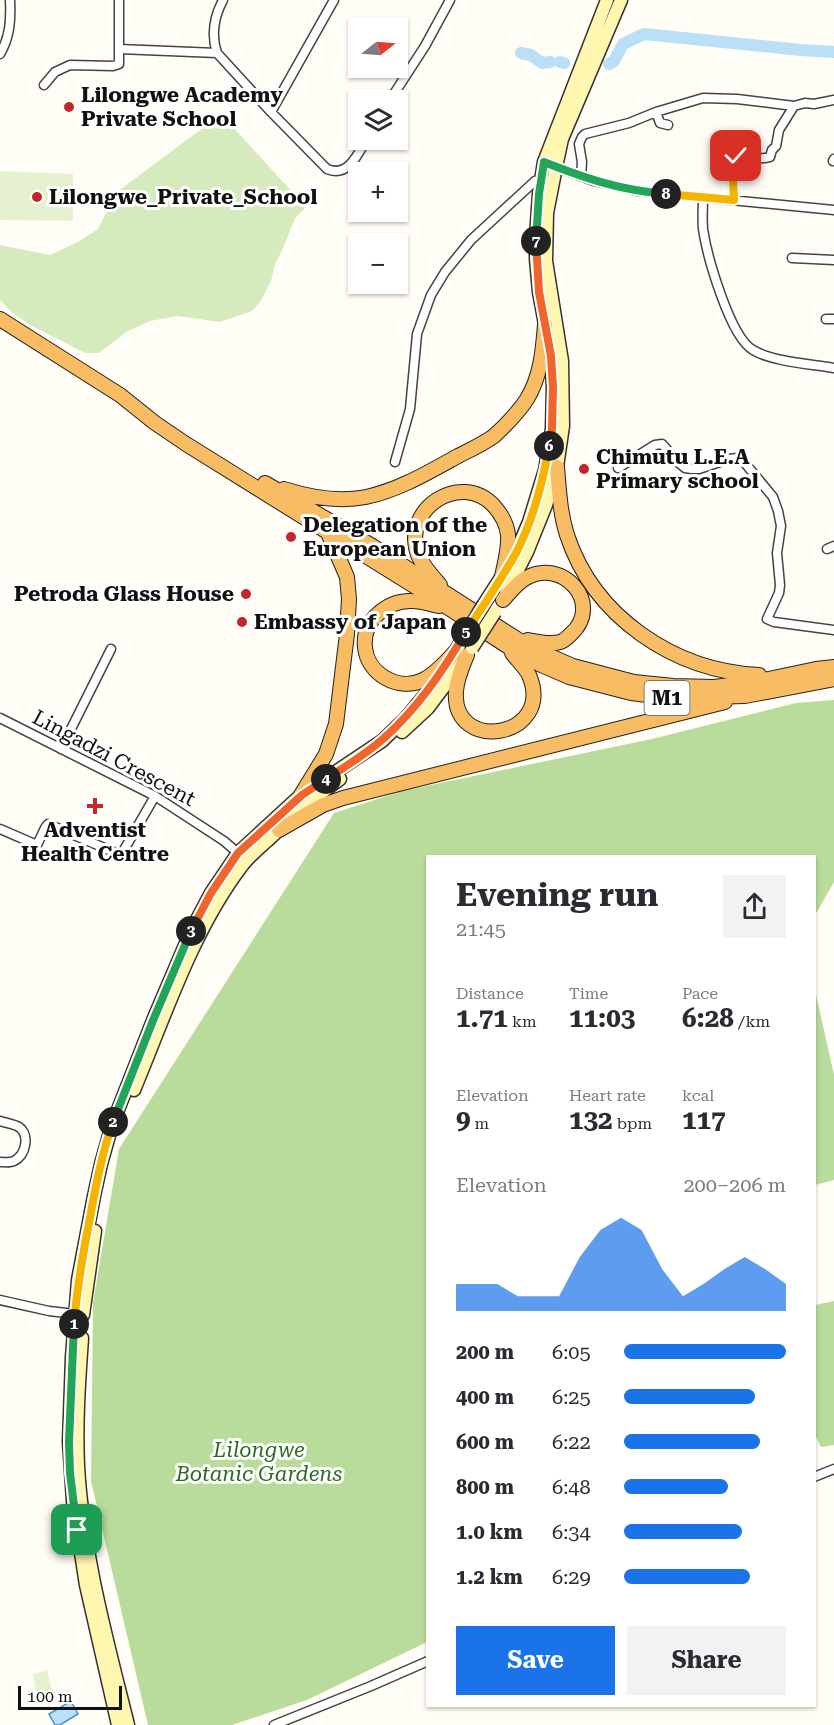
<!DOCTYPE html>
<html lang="en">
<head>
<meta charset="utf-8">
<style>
  body { margin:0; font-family:"Roboto Serif",serif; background:#f2f2f3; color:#2b2b33; height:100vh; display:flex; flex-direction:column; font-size:22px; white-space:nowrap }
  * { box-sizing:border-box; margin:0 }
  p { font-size:20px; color:#7c7c81 }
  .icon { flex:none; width:33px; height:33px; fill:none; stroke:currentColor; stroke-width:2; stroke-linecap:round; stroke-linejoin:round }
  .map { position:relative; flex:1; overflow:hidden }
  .drawer { position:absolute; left:426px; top:855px; width:390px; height:852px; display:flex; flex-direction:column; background:#fff; border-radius:0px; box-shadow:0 2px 4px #0004 }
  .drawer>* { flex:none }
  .needle { width:39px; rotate:73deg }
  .tools { position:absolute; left:348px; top:18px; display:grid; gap:12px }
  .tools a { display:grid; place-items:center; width:60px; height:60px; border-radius:0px; background:#fff; box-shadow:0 2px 4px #0004; font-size:30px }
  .scale { position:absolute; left:18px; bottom:15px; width:104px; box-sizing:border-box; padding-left:6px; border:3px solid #111; border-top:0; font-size:16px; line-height:21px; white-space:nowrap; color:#111; -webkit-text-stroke:4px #fff; paint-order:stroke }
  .pin { position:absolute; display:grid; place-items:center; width:51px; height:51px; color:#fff; margin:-26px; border-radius:12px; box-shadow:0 3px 9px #0006 }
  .km { position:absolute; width:30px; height:30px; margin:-15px; border-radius:50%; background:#222; color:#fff; font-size:16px; line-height:30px; text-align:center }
  .round { display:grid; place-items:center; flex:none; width:63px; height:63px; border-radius:0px; background:#f2f2f3 }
  .head { display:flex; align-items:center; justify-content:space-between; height:102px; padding:0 30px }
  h1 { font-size:33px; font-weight:700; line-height:45px }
  .stats { display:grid; grid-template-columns:repeat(3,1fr); gap:9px; height:102px; padding:6px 30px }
  .stats div { display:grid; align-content:center }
  .stats b { font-size:26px; font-weight:700 }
  .stats small { font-size:16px; font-weight:400 }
  .stats p { font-size:16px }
  .chart { height:168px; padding:12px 30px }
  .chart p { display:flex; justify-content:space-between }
  .chart svg { width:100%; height:108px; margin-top:6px; fill:#1a73e8; opacity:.7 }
  .button { display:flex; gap:12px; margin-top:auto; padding:12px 30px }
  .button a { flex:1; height:69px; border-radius:0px; background:#1a73e8; color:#fff; font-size:24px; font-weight:700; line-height:69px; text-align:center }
  .button a+a { background:#f2f2f3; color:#2b2b33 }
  ul { padding:0 30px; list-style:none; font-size:20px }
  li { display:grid; grid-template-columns:96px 72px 1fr; align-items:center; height:45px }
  li i { height:15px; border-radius:8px; background:#1a73e8 }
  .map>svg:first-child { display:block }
  .green { fill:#d5ebbd }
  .forest { fill:#b9dc9c }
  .pitch { fill:#e6f2cf }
  .water { fill:#b9e0f7; stroke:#3f96cf; stroke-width:1.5 }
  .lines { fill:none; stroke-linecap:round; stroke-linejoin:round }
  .river { stroke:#b9e0f7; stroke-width:12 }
  .minor-casing { stroke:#444; stroke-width:11 }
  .secondary-casing { stroke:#333; stroke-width:15 }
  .trunk-casing { stroke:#222; stroke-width:16 }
  .minor { stroke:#fff; stroke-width:8 }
  .secondary { stroke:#fff6b0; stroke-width:12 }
  .trunk { stroke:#f7bc64; stroke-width:14 }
  .secondary-bridge-casing { stroke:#333; stroke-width:15; stroke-linecap:butt }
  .secondary-bridge { stroke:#fff6b0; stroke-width:12 }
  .split-1-casing { stroke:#fff; stroke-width:12 }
  .split-2-casing { stroke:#fff; stroke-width:12 }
  .split-3-casing { stroke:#fff; stroke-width:12 }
  .split-4-casing { stroke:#fff; stroke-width:12 }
  .split-5-casing { stroke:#fff; stroke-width:12 }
  .split-6-casing { stroke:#fff; stroke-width:12 }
  .split-7-casing { stroke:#fff; stroke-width:12 }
  .split-8-casing { stroke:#fff; stroke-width:12 }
  .split-9-casing { stroke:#fff; stroke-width:12 }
  .split-1 { stroke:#22a559; stroke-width:8 }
  .split-2 { stroke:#f5b400; stroke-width:8 }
  .split-3 { stroke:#22a559; stroke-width:8 }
  .split-4 { stroke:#f0652b; stroke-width:8 }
  .split-5 { stroke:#f0652b; stroke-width:8 }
  .split-6 { stroke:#f5b400; stroke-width:8 }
  .split-7 { stroke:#f0652b; stroke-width:8 }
  .split-8 { stroke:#22a559; stroke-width:8 }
  .split-9 { stroke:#f5b400; stroke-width:8 }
  .poi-dot { fill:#c4262e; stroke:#fff; stroke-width:2 }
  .labels { text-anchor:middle; stroke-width:6; stroke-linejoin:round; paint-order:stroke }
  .shield { fill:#fff; stroke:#585858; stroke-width:1.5 }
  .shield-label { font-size:20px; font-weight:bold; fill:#111 }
  .poi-label { font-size:21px; font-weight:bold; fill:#111; stroke:#fff; text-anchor:start }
  .street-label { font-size:21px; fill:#111; stroke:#fff }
  .park-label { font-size:21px; font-style:italic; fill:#2f6b1f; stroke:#fff }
</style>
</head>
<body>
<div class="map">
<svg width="834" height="1725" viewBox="0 0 834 1725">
  <rect width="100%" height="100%" fill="#fffdf5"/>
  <path class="green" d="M220 113 306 207 295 218 284 246 275 264 271 281 260 302 252 311 220 322 178 316 150 321 126 332 99 353H85L32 326 11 312 0 300V245L50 255 78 242 98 229 117 192 212 121Z"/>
  <path class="forest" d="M834 700V882L815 915 814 856H428L427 1642 307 1700 232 1725H148L91 1481 93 1303 119 1149 334 813 402 791 652 739 796 703Z
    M815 990 834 1075V1180L815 1185Z
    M834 1301V1445L821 1447 814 1433 815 1305Z"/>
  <path class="pitch" d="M0 171 73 174V221L0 220Z
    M47 1670 53 1696 38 1699 33 1674Z"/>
  <path class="water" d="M71 1701 78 1714 60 1725H55L49 1714Z"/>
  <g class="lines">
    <path class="river" d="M521 53 531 55 542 63 550 62
      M560 62 564 63
      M609 64 614 61 623 44 644 34 801 50 834 52"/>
    <g class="minor-casing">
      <path id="minor" d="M223 0C214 17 211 35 217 53L271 112 327 169C348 178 358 154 366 140
        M119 49 217 53
        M0 54C10 37 11 20 10 0
        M44 85 55 72 70 65 113 66 119 64V0
        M390 100 425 46 450 0
        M271 112 334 0
        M656 112 703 98 737 99 794 106
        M833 161 834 159
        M551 165 594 181 637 191 834 210
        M581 176 582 162 579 144 582 137 585 134 629 123 656 112 660 123 668 125
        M703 197C703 208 702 219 703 229 707 256 730 337 753 350 773 362 811 364 834 368
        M734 199 732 164 733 157C745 155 757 161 770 157L772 150 776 146 779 130 794 106 805 103 814 104 834 100
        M792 258 834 260
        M826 319H834
        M395 462 410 409 417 334 431 295 445 272 471 240 535 181
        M618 468 655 445 662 444 678 462 685 468 692 469H699L729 459 737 458 744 462 773 497 778 511 781 526 777 553 780 585 779 593 767 619 774 622 834 630
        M827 549 834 546
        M0 718 155 796 224 841 238 853
        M61 749 111 649
        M0 829 37 845 45 828 48 824 121 855 155 796
        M0 1121C6 1123 14 1124 19 1127 30 1135 26 1155 14 1161 10 1163 5 1162 0 1162
        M0 1300 49 1311 75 1314
        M814 1477 834 1469
        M274 1725 371 1686 428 1661"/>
    </g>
    <g class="secondary-casing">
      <path id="secondary" d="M506 593 527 552 546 505 557 467 563 426 562 361 546 261 547 213 556 167 562 139 621 0
        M484 604 502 576 517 550 529 522 545 470 552 429 553 387 551 356 539 292 536 259V236L539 194 544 162 607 0
        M402 732 428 708 461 664
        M134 1090C165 1016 192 932 241 867 248 857 258 849 267 841 290 819 314 797 340 779
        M83 1315 95 1231
        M82 1338C79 1381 76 1423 78 1466 83 1554 107 1640 128 1725
        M118 1725 86 1585 73 1501 69 1442 72 1357 78 1280 94 1196 101 1164 112 1125 154 1018 192 929 211 893 238 853 301 795 382 741 405 719 435 683 461 642"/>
    </g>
    <g class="trunk-casing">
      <path id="trunk" d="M0 319 120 395 155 423 186 444 427 594 507 646 539 664 569 677 631 693 672 698 745 696 834 679
        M557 467C559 490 560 513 567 535 594 617 674 671 759 675
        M265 483 374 547 517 639 543 653 573 666 634 682 673 686 714 687 755 682 816 669 834 667
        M284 489C309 497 340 502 366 497 399 490 429 472 458 456 470 450 483 444 494 436 506 425 518 413 527 399 541 376 543 350 545 324
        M440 585C432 576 423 566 418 555 401 509 461 470 494 506 501 514 507 524 508 535 509 549 505 563 502 576
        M503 600C510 592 517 583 526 578 563 557 604 604 571 634 568 637 564 641 560 642 550 645 538 642 528 640
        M439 606C430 604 421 601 412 601 387 600 362 621 365 647 367 674 399 692 423 680 435 674 445 663 454 653
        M467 655C462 667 457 678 456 691 451 755 556 738 529 675 525 667 517 660 512 653
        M301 795 326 754 336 724 347 634 349 599 347 577 328 533
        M279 830 323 805 343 798 725 702"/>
    </g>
    <use href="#minor" class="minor"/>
    <use href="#secondary" class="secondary"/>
    <use href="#trunk" class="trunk"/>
    <g class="secondary-bridge-casing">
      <path id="secondary-bridge" d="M461 642 484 604
        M472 648 495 612"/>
    </g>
    <use href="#secondary-bridge" class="secondary-bridge"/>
  </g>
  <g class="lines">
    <g class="split-1-casing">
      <path id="split-1" d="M74 1324 69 1442 70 1473 77 1530"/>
    </g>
    <g class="split-2-casing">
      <path id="split-2" d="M74 1324C77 1288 83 1253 90 1218 96 1185 102 1153 113 1122"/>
    </g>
    <g class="split-3-casing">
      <path id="split-3" d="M113 1122 154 1018 191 931"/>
    </g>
    <g class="split-4-casing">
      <path id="split-4" d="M191 931 211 893 238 853 302 795 326 779"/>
    </g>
    <g class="split-5-casing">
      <path id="split-5" d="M326 779C345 767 366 754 383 739 418 708 442 672 466 632"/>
    </g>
    <g class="split-6-casing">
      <path id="split-6" d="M466 632C483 606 501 580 516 553 533 520 543 482 549 446"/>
    </g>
    <g class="split-7-casing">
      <path id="split-7" d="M536 241 539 292 551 356 553 387 552 429 549 446"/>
    </g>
    <g class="split-8-casing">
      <path id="split-8" d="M536 241 539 194 544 162C587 179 620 190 666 194"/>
    </g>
    <g class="split-9-casing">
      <path id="split-9" d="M666 194 734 200 732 159 736 156"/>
    </g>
    <use href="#split-1" class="split-1"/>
    <use href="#split-2" class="split-2"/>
    <use href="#split-3" class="split-3"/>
    <use href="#split-4" class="split-4"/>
    <use href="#split-5" class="split-5"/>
    <use href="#split-6" class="split-6"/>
    <use href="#split-7" class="split-7"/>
    <use href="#split-8" class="split-8"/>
    <use href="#split-9" class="split-9"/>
  </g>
  <g class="poi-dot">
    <circle cx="69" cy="107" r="6"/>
    <circle cx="37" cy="197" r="6"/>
    <circle cx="584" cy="469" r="6"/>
    <circle cx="291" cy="537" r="6"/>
    <circle cx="246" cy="594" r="6"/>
    <circle cx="242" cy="622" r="6"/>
    <path d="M92 797h6v6h6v6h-6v6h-6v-6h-6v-6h6z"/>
  </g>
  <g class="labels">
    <rect class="shield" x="644.5" y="681" width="45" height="34" rx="4.5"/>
    <g class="shield-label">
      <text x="667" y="705">M1</text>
    </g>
    <g class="poi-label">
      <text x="81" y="102">Lilongwe Academy<tspan x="81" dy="24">Private School</tspan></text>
      <text x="49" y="204">Lilongwe_Private_School</text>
      <text x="596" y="464">Chimutu L.E.A<tspan x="596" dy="24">Primary school</tspan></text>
      <text x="303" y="532">Delegation of the<tspan x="303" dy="24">European Union</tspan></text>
      <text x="234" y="601" text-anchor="end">Petroda Glass House</text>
      <text x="254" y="629">Embassy of Japan</text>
      <text x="95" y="837" text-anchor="middle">Adventist<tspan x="95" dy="24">Health Centre</tspan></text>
    </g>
    <g class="street-label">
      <text transform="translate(114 758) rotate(28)" y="7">Lingadzi Crescent</text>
    </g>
    <g class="park-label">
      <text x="259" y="1457">Lilongwe<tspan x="259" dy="24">Botanic Gardens</tspan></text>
    </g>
  </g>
</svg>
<div class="tools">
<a><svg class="needle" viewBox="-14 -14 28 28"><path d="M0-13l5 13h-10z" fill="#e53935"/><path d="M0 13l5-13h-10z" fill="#7c7c81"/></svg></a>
<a><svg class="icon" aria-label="layers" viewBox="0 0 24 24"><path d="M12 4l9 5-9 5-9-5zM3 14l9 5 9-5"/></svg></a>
<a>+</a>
<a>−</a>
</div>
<div class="scale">100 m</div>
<div class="pin" style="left:77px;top:1530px;background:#1e9e55"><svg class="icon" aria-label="arrive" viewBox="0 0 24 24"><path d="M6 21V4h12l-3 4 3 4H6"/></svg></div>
<div class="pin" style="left:736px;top:156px;background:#d93025"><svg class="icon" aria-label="check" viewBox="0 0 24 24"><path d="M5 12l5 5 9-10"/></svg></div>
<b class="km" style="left:74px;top:1324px">1</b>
<b class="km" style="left:113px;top:1122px">2</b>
<b class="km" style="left:191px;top:931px">3</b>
<b class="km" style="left:326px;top:779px">4</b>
<b class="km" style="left:466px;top:632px">5</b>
<b class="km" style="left:549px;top:446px">6</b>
<b class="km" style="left:536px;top:241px">7</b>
<b class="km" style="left:666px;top:194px">8</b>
<section class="drawer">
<div class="head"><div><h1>Evening run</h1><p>21:45</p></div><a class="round"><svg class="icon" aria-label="share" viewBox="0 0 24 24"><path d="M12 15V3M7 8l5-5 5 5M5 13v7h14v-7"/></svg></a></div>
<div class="stats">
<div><p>Distance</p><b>1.71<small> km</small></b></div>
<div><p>Time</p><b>11:03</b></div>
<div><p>Pace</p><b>6:28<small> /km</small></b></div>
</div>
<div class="stats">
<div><p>Elevation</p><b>9<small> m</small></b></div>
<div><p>Heart rate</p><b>132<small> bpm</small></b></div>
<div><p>kcal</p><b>117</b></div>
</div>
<div class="chart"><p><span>Elevation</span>200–206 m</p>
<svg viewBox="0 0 160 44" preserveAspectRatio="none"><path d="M0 44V33L10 33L20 33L30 38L40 38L50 38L60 22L70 11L80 6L90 11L100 27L110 38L120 33L130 27L140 22L150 27L160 33V44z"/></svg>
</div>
<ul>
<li><b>200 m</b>6:05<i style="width:100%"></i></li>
<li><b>400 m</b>6:25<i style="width:81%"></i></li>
<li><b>600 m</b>6:22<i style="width:84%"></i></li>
<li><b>800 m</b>6:48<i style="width:64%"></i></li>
<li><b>1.0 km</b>6:34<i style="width:73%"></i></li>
<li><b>1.2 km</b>6:29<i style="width:78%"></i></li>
</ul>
<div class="button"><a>Save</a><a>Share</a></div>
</section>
</div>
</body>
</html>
